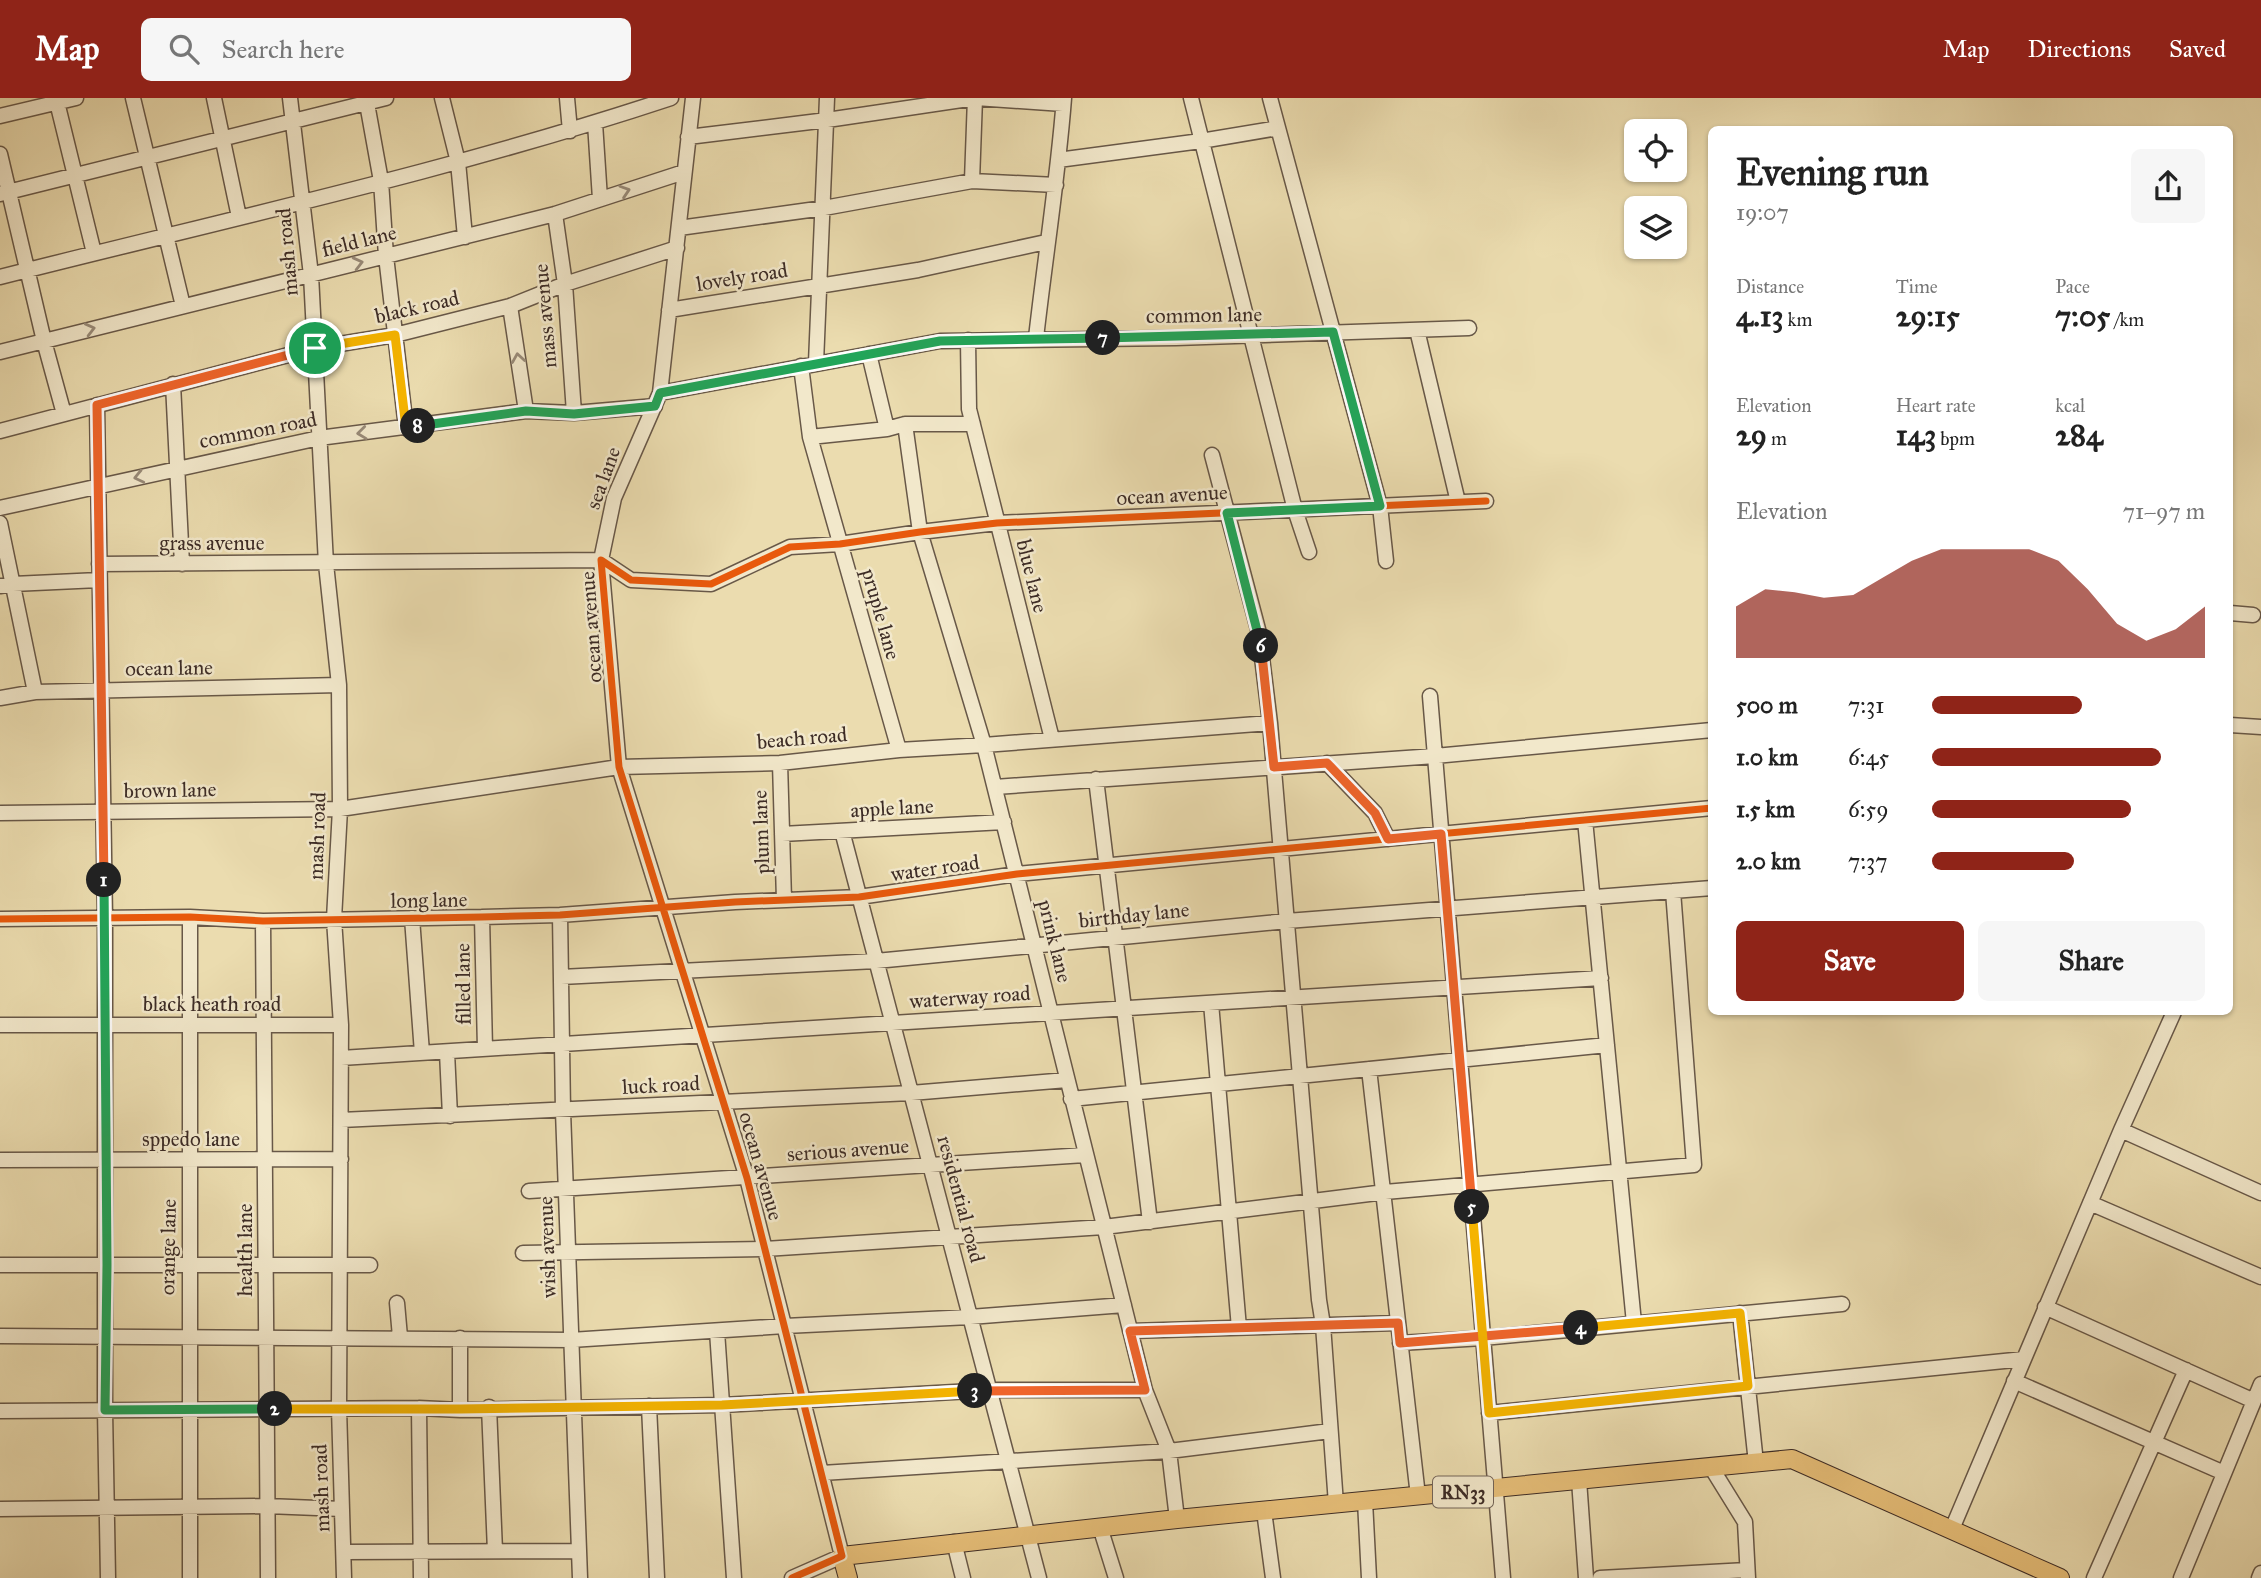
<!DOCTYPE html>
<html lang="en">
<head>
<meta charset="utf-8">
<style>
  body { margin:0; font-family:"IM FELL Great Primer",serif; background:#f6f6f6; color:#222; height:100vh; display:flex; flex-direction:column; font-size:26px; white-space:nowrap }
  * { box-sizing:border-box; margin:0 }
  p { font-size:23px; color:#767676 }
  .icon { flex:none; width:38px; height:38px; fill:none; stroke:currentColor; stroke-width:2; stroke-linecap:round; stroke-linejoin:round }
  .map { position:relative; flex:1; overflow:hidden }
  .panel { position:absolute; left:1708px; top:28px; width:525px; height:889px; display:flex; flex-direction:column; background:#fff; border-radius:10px; box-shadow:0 2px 5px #0004 }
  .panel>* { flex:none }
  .controls { position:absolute; left:1624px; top:21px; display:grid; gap:14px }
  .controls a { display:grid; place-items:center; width:63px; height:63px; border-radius:10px; background:#fff; box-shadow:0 2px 5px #0004; font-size:35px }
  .pin { position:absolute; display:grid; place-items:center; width:60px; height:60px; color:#fff; margin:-30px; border:4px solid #fff; border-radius:50%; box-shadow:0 2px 7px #0007 }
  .km { position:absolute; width:35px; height:35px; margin:-18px; border-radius:50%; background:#222; color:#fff; font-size:19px; line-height:35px; text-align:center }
  .round { display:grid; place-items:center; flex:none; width:74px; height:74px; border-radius:10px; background:#f6f6f6 }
  .overview { display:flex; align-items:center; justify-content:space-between; height:119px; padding:0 28px }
  h1 { font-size:38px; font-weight:800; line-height:52px }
  .stats { display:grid; grid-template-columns:repeat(3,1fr); gap:10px; height:119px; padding:7px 28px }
  .stats div { display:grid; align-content:center }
  .stats b { font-size:30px; font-weight:800 }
  .stats small { font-size:19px; font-weight:400 }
  .stats p { font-size:19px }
  .chart { height:196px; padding:14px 28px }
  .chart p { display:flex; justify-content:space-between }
  .chart svg { width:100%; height:126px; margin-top:7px; fill:#8f2418; opacity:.7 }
  .primary-button { display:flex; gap:14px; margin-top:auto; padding:14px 28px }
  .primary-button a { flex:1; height:80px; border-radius:10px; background:#8f2418; color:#fff; font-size:28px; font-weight:800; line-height:80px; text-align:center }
  .primary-button a+a { background:#f6f6f6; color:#222 }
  ul { padding:0 28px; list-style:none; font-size:23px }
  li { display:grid; grid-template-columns:112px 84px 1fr; align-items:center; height:52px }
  li i { height:18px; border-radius:9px; background:#8f2418 }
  header { display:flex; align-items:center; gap:42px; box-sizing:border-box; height:98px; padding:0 35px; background:#8f2418; color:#fff }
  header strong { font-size:33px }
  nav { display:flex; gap:38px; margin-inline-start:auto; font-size:24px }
  .search { width:490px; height:63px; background:#f6f6f6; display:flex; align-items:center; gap:18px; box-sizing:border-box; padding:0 24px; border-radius:10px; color:#767676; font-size:26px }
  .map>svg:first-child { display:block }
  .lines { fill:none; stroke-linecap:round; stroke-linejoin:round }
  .minor-casing { stroke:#685848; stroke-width:17 }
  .major-casing { stroke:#3d2c26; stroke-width:20 }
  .minor { stroke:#f2e8cb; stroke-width:14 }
  .major { stroke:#e6be78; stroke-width:18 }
  .cycleway-casing { stroke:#f2e8cb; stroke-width:11 }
  .cycleway { stroke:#e8590c; stroke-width:7 }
  .oneway { stroke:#988a78 }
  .split-1-casing { stroke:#fff; stroke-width:14 }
  .split-2-casing { stroke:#fff; stroke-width:14 }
  .split-3-casing { stroke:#fff; stroke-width:14 }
  .split-4-casing { stroke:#fff; stroke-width:14 }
  .split-5-casing { stroke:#fff; stroke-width:14 }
  .split-6-casing { stroke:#fff; stroke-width:14 }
  .split-7-casing { stroke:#fff; stroke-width:14 }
  .split-8-casing { stroke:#fff; stroke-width:14 }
  .split-9-casing { stroke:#fff; stroke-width:14 }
  .split-1 { stroke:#f0652b; stroke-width:9 }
  .split-2 { stroke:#22a559; stroke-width:9 }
  .split-3 { stroke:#f5b400; stroke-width:9 }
  .split-4 { stroke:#f0652b; stroke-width:9 }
  .split-5 { stroke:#f5b400; stroke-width:9 }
  .split-6 { stroke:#f0652b; stroke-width:9 }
  .split-7 { stroke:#22a559; stroke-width:9 }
  .split-8 { stroke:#22a559; stroke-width:9 }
  .split-9 { stroke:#f5b400; stroke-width:9 }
  .labels { text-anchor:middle; stroke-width:5; stroke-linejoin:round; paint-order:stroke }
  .shield { fill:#f2e8cb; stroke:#736458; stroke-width:2 }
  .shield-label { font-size:19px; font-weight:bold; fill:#3d2c26 }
  .street-label { font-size:21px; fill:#3d2c26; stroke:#f2e8cb }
</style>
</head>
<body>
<header>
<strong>Map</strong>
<div class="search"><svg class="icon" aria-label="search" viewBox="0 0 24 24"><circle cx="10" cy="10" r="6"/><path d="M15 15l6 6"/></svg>Search here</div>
<nav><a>Map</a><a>Directions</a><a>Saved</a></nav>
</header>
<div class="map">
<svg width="2261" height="1480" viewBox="0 0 2261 1480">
  <rect width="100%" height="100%" fill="#ebdcaf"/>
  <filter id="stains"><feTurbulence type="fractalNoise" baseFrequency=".00286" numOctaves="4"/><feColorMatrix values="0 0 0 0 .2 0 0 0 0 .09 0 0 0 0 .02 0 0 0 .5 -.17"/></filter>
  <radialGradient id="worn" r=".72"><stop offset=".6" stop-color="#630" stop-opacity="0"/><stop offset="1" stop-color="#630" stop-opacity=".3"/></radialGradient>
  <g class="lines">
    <g class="minor-casing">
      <path id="minor" d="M56 0 94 155
        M133 0 183 208
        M214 0 239 119
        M290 0 311 177 326 466 339 587 340 711 334 821 341 927 339 1310 344 1480
        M366 0 381 83 386 158 406 330
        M442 0 458 64 465 139
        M567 0 570 33
        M976 0 1063 6
        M1191 0 1295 412 1309 454
        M1270 0 1380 408 1386 463
        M0 18 76 0
        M595 25 600 101
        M688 39 827 22 975 0
        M0 56 44 243 64 316
        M1058 62 1201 43 1278 30
        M972 83 975 0
        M0 96 386 0
        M555 116 565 186 574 315
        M679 130 824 110 972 83 1056 87
        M0 179C224 122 451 73 671 0
        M510 208 526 313
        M669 212 918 172 1046 144
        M1417 232 1458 404
        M1036 240C1045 160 1058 80 1064 0
        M968 242 969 311 1052 641
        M0 254 555 116 684 74
        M869 256 887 331 905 326 920 434 984 647 1145 1292 1169 1353 1177 1421
        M816 265 827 0
        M801 268 810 339 899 652
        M173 286 182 466
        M660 295 940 243 1176 240 1469 230
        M97 307 105 820V1312L108 1480
        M905 326H973
        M0 333 315 250 395 237 510 208 565 186 677 150
        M810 339 887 331
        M1212 357 1259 535 1270 625 1319 1202 1323 1227 1336 1406
        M0 410 319 340 526 313 574 315 655 308
        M0 425 35 594
        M99 466 601 462 614 400 660 295 693 0
        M0 488 13 486 99 482
        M2230 515 2253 517
        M1430 598 1503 1480
        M0 600 35 594 339 587
        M2230 627 2261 629
        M780 665 784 802
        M1327 665 1375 715 1388 741
        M1096 681 1150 1124
        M995 689 1435 658 1712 632
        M0 715 340 711 619 669 780 665 899 652 984 647 1270 625
        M1585 722 1634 1225
        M842 733 1039 1480
        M782 736 1004 724
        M560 817 563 1013 580 1480
        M190 819V1480
        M482 819 485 951
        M412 820 422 955
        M0 821 190 819 263 823 482 819 560 817 735 804 859 799 1017 776 1712 710
        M263 823 268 1480
        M561 879 876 863 1287 823 1712 790
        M1211 905 1239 1230
        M0 927H341
        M447 954 450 1018
        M341 960 1601 880
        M1369 971 1418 1398
        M1071 1001 1607 947
        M341 1022 911 995 1067 982
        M2121 1032 2261 1095
        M0 1062 341 1061
        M529 1093 1085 1057
        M2090 1105 2261 1179
        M523 1155 765 1151 1104 1129 1385 1094 1694 1067 1673 793
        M0 1167H370
        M397 1205 400 1239
        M2045 1209 2254 1303
        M1740 1215 1756 1365
        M717 1233 734 1480
        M1130 1233 1398 1225
        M0 1238 571 1242 785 1228 970 1219 1124 1207
        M460 1240V1312
        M1400 1245 1483 1240 1842 1206
        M2014 1283 2224 1375
        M649 1308 657 1480
        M489 1309 495 1453
        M419 1310 421 1480
        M0 1313 419 1310 460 1312 722 1307 990 1292H1145
        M1489 1315 2024 1261
        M1711 1369 1745 1424 1748 1480
        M822 1375 1169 1353 1330 1333
        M1579 1382 1586 1480
        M1365 1403 1369 1480
        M0 1411 267 1408 342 1411
        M1264 1413 1273 1480
        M1100 1429 1116 1480
        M1952 1431 2121 1032 2174 914
        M954 1444 963 1480
        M344 1454 579 1453
        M792 1480 842 1458 747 1080 619 669 601 462 631 482 711 486 790 449 840 446 920 434 997 425 1486 403
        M1600 1480 1747 1472
        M2094 1480 2186 1272
        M2181 1480 2261 1286
        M2259 1480 2261 1475"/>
    </g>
    <g class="major-casing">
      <path id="major" d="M848 1480 842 1458 1177 1421 1792 1361 2060 1480"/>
    </g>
    <use href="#minor" class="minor"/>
    <use href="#major" class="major"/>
    <g class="cycleway-casing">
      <path id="cycleway" d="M0 821 190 819 263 823 482 819 560 817 735 804 859 799 1017 776 1712 710
        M792 1480 842 1458 747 1080 619 669 601 462 631 482 711 486 790 449 840 446 920 434 997 425 1486 403"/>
    </g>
    <use href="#cycleway" class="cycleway"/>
  </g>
  <defs><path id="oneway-chevron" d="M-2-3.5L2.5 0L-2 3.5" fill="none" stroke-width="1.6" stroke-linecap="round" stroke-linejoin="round" transform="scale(1.75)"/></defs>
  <g class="oneway">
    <use href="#oneway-chevron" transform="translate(625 93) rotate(-18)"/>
    <use href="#oneway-chevron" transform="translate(358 165) rotate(-14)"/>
    <use href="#oneway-chevron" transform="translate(90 231) rotate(-14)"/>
    <use href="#oneway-chevron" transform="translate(518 260) rotate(-99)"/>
    <use href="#oneway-chevron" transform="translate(362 335) rotate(173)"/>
    <use href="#oneway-chevron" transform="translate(139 379) rotate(167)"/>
  </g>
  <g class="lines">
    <g class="split-1-casing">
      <path id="split-1" d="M104 782 97 307 315 250"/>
    </g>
    <g class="split-2-casing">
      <path id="split-2" d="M104 782 107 1167 105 1312 275 1311"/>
    </g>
    <g class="split-3-casing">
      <path id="split-3" d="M275 1311H460L722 1307 975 1293"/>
    </g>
    <g class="split-4-casing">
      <path id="split-4" d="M975 1293 1145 1292 1130 1233 1398 1225 1400 1245 1581 1230"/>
    </g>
    <g class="split-5-casing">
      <path id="split-5" d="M1472 1109 1489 1315 1748 1288 1740 1215 1581 1230"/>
    </g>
    <g class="split-6-casing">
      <path id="split-6" d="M1261 548 1274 669 1327 665 1375 715 1388 741 1441 736 1472 1109"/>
    </g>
    <g class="split-7-casing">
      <path id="split-7" d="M1103 240 1333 234 1380 408 1227 415 1261 548"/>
    </g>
    <g class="split-8-casing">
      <path id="split-8" d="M418 328 526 313 574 316 655 308 660 295 940 243 1103 240"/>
    </g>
    <g class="split-9-casing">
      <path id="split-9" d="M315 250 395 237 406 330 418 328"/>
    </g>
    <use href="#split-1" class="split-1"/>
    <use href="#split-2" class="split-2"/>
    <use href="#split-3" class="split-3"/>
    <use href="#split-4" class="split-4"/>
    <use href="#split-5" class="split-5"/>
    <use href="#split-6" class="split-6"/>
    <use href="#split-7" class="split-7"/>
    <use href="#split-8" class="split-8"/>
    <use href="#split-9" class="split-9"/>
  </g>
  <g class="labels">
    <rect class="shield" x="1433" y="1378.5" width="60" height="31" rx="5"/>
    <g class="shield-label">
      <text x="1463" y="1401">RN33</text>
    </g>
    <g class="street-label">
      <text transform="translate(359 143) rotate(-14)" y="7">field lane</text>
      <text transform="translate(287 154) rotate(-95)" y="7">mash road</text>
      <text transform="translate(742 179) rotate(-9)" y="7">lovely road</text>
      <text transform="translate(417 209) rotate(-13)" y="7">black road</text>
      <text transform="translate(1204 217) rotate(-1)" y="7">common lane</text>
      <text transform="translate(545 218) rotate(-95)" y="7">mass avenue</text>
      <text transform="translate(258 332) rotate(-11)" y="7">common road</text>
      <text transform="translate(603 380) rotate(-70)" y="7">sea lane</text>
      <text transform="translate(1172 397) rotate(-3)" y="7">ocean avenue</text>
      <text x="212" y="452">grass avenue</text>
      <text transform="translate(1032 478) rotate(76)" y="7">blue lane</text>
      <text transform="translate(881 516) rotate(74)" y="7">pruple lane</text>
      <text transform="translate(591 529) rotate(-94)" y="7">ocean avenue</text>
      <text transform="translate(169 570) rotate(-1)" y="7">ocean lane</text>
      <text transform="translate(802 640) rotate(-5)" y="7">beach road</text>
      <text transform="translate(170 692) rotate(-1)" y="7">brown lane</text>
      <text transform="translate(892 710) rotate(-3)" y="7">apple lane</text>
      <text transform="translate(761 734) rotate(-92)" y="7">plum lane</text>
      <text transform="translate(317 738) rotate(-88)" y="7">mash road</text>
      <text transform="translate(935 770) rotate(-8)" y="7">water road</text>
      <text transform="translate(429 802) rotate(-1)" y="7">long lane</text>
      <text transform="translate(1134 817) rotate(-6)" y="7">birthday lane</text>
      <text transform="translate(1055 843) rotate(76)" y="7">prink lane</text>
      <text transform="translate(463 886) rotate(-91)" y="7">filled lane</text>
      <text transform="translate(970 899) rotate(-4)" y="7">waterway road</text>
      <text x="212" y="913">black heath road</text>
      <text transform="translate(661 987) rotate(-3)" y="7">luck road</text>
      <text x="191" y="1048">sppedo lane</text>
      <text transform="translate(848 1052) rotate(-4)" y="7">serious avenue</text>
      <text transform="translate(761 1068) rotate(74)" y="7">ocean avenue</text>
      <text transform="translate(961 1101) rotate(75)" y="7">residential road</text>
      <text transform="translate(168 1149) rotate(-89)" y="7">orange lane</text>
      <text transform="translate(547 1149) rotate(-92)" y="7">wish avenue</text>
      <text transform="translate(245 1152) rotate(-90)" y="7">health lane</text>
      <text transform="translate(321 1390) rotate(-92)" y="7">mash road</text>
    </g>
  </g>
  <rect width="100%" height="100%" filter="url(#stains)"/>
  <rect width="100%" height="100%" fill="url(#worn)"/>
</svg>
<div class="controls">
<a><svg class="icon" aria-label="locate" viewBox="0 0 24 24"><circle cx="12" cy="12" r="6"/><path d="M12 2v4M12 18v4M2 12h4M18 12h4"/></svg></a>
<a><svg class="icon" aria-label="layers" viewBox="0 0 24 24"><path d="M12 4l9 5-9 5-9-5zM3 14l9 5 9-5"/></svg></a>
</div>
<div class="pin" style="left:315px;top:250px;background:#1e9e55"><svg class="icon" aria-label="arrive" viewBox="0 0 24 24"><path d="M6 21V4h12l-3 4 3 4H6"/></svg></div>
<b class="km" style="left:104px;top:782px">1</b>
<b class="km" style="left:275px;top:1311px">2</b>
<b class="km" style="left:975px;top:1293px">3</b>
<b class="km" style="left:1581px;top:1230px">4</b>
<b class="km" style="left:1472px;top:1109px">5</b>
<b class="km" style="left:1261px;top:548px">6</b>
<b class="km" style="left:1103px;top:240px">7</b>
<b class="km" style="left:418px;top:328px">8</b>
<section class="panel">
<div class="overview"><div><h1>Evening run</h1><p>19:07</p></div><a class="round"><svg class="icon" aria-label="share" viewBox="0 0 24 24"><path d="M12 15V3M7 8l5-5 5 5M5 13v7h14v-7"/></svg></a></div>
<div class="stats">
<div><p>Distance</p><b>4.13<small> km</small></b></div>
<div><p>Time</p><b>29:15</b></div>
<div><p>Pace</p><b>7:05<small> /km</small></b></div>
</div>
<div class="stats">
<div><p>Elevation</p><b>29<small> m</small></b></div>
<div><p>Heart rate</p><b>143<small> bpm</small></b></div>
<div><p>kcal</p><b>284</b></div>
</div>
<div class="chart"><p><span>Elevation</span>71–97 m</p>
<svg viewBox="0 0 160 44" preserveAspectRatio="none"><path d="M0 44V26L10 20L20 21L30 23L40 22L50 16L60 10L70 6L80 6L90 6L100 6L110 10L120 20L130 32L140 38L150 34L160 26V44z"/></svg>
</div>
<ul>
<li><b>500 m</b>7:31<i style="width:55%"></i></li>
<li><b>1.0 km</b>6:45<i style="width:84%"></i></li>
<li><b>1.5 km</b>6:59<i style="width:73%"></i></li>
<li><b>2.0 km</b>7:37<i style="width:52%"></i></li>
</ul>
<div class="primary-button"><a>Save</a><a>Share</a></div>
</section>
</div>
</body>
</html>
